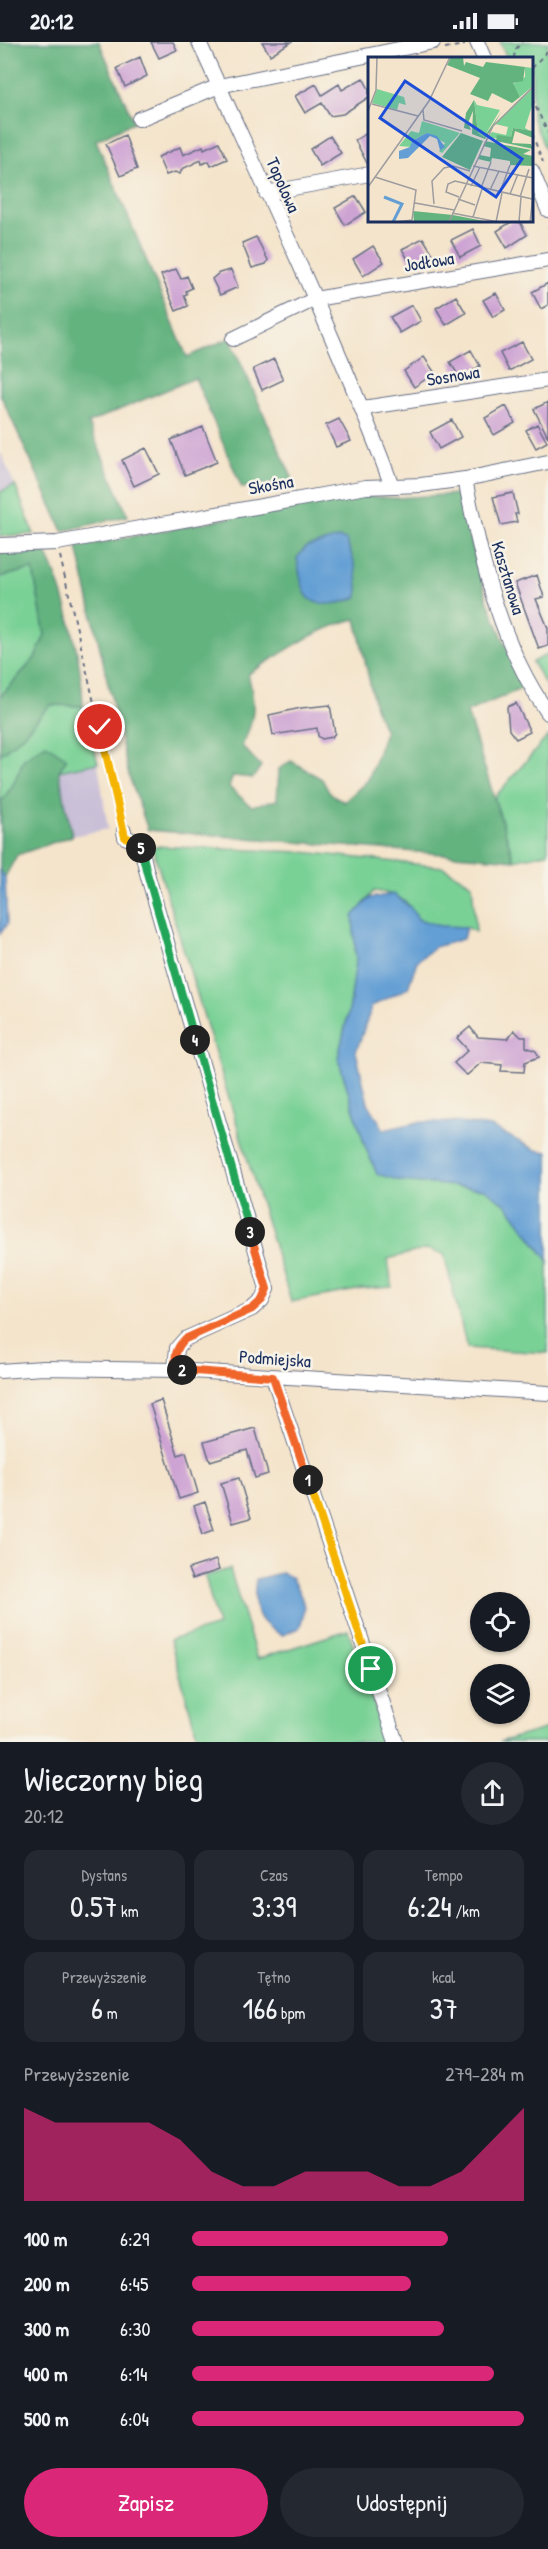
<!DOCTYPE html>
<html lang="pl">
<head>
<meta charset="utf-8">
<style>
  body { margin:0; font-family:"Patrick Hand",sans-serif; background:#242831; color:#f1f3f6; height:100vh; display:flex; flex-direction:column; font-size:22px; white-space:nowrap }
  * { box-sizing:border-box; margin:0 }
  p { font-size:20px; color:#9ea1a6 }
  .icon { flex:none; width:33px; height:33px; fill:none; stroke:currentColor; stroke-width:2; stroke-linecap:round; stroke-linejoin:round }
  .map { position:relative; height:1700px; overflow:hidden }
  .panel { display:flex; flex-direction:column; background:#171b24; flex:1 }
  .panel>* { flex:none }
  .controls { position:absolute; left:470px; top:1550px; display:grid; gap:12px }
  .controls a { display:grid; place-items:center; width:60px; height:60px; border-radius:50%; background:#171b24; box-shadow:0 2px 4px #0004; font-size:30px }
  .pin { position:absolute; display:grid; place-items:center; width:51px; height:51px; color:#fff; margin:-26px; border:3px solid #fff; border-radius:50%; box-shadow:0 2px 6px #0007 }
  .km { position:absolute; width:30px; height:30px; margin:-15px; border-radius:50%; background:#222; color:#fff; font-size:16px; line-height:30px; text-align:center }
  .round { display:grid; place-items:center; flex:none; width:63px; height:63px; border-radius:32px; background:#242831 }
  .summary { display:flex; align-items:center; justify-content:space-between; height:102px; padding:0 24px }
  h1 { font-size:33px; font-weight:600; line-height:45px }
  .figures { display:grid; grid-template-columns:repeat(3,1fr); gap:9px; height:102px; padding:6px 24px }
  .figures div { display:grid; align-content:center; border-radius:15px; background:#242831; text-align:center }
  .figures b { font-size:30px; font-weight:600 }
  .figures small { font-size:16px; font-weight:400 }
  .figures p { font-size:16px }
  .chart { height:168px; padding:12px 24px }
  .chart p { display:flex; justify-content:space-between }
  .chart svg { width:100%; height:108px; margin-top:6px; fill:#db2777; opacity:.7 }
  .cta { display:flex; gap:12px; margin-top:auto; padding:12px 24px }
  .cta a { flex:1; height:69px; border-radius:36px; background:#db2777; color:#fff; font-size:24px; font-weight:600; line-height:69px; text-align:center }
  .cta a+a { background:#242831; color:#f1f3f6 }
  ul { padding:0 24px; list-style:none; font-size:20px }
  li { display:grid; grid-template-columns:96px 72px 1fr; align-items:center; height:45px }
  li i { height:15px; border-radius:8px; background:#db2777 }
  .status { display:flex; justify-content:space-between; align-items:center; height:42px; padding:0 30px; background:#171b24; direction:ltr }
  .status svg { height:16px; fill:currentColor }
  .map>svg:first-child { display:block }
  .industrial { fill:#c9bfd7 }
  .green { fill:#7ad196; stroke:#4a807a; stroke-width:1.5 }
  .forest { fill:#63b37f; stroke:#3f716e; stroke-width:1.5; fill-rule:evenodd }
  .water { fill:#639fd4; stroke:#3f6799; stroke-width:1.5 }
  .building { fill:#cda3d3 }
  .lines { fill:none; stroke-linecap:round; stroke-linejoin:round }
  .minor-casing { stroke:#676e84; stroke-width:16 }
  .path { stroke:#676e84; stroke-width:2; stroke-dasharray:4.5 4.5; stroke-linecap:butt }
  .minor { stroke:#fff; stroke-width:14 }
  .split-1-casing { stroke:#fff; stroke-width:12 }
  .split-2-casing { stroke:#fff; stroke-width:12 }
  .split-3-casing { stroke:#fff; stroke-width:12 }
  .split-4-casing { stroke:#fff; stroke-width:12 }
  .split-5-casing { stroke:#fff; stroke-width:12 }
  .split-6-casing { stroke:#fff; stroke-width:12 }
  .split-1 { stroke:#f5b400; stroke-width:8 }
  .split-2 { stroke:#f0652b; stroke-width:8 }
  .split-3 { stroke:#f0652b; stroke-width:8 }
  .split-4 { stroke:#22a559; stroke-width:8 }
  .split-5 { stroke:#22a559; stroke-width:8 }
  .split-6 { stroke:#f5b400; stroke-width:8 }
  .labels { text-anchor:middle; stroke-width:5; stroke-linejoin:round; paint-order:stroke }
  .street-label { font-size:18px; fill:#1b2f5e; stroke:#f7f3e8 }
  .inset-river { fill:none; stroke:#639fd4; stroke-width:3 }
  .inset-road { fill:none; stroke:#9d9c9f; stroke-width:1.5 }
  .view { fill:#1d4ed8; fill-opacity:0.15; stroke:#1d4ed8; stroke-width:3 }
  .inset-edge { fill:none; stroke:#1b2f5e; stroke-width:3 }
</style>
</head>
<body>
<div class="status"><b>20:12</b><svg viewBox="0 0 49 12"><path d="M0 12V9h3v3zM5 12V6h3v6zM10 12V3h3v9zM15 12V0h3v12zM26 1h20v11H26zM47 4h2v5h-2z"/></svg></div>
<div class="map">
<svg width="548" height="1700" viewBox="0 0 548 1700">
  <rect width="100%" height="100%" fill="#f7f3e8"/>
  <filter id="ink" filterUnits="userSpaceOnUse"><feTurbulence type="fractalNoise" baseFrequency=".0167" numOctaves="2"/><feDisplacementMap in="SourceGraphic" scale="12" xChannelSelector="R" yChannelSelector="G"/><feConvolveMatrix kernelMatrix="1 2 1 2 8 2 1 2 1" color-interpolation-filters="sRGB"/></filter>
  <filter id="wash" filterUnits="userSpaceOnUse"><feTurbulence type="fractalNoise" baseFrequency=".008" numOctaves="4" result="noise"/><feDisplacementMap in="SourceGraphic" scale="24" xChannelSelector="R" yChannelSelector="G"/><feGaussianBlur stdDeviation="1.35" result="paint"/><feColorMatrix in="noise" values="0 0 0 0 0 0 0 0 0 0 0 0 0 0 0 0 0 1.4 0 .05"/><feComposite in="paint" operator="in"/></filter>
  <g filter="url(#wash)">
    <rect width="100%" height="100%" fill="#f4e4cb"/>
    <path class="industrial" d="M0 409 15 443 0 450Z
      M98 721 108 787 72 794 59 729Z"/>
    <path class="green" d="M500 0H548V114L532 75V16H507Z
      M15 443 34 492 0 494V450Z
      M33 526 45 593 35 616 0 655V535Z
      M548 612V647L532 620Z
      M50 663 83 664 98 721 59 729 24 717 13 743 1 760 0 783V713L25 691Z
      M548 694V811L514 818 494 756Z
      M152 804 303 810 443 825 472 842 476 890 466 885 440 884 418 877C406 856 397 852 374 849L354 874 356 920 350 964 338 1016 365 1104 377 1132 485 1147 507 1163 548 1218V1311L467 1306 444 1212 426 1207 388 1217 392 1245 362 1247 291 1260Z
      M230 1527 257 1617 348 1588 387 1700H199L170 1598 218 1584 205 1534Z
      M548 1686V1700H499Z"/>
    <path class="forest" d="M0 0H99L134 80 96 98 187 315 230 296 293 438 242 446 195 336 88 381 128 474 63 489 0 352Z
      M458 452 487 557 523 646 467 670 514 818 148 788 129 734 77 505 348 453 395 456ZM356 577 375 665 385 690 368 738 344 760 329 750 322 737 291 719 279 727 277 758 251 764 229 745 233 734 253 736 261 724 242 704C255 677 256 662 248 632 283 611 316 586 356 577Z
      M26 510 46 511C66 550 82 619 83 664L50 663 25 691 0 713V655L35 616 45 593 33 527 0 535V511Z
      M46 702 67 716 59 729 72 794 17 813 5 835 0 829 1 760 13 743 24 717Z"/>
    <path class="water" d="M339 496 346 498C354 518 359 534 358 555 343 561 313 569 305 550 300 540 299 527 297 516L306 505Z
      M0 829 5 835 7 882 0 892Z
      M394 852 412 867 418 877 440 884 466 885 463 897 435 905 417 919 408 946 372 964 356 1010 368 1061 384 1088 419 1080H454L491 1085 536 1108 548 1110V1218L507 1163 485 1147 401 1139 377 1132 365 1104 338 1016 350 964 356 920 353 874 370 856Z
      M281 1531 291 1535C302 1556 309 1563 299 1586L283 1593C256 1582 252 1564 256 1537Z"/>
    <g id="blocks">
      <path class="building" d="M151 0H173L177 8 159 16Z
        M262 0H291L270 13Z
        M140 15 147 34 125 45 117 26Z
        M363 36 369 47V55L343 72 330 74 322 61 305 71 295 54 316 42 322 53 339 42 342 48Z
        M369 90V123H368L355 98Z
        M125 93 137 127 120 134 106 102Z
        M330 94 341 111 320 124 310 107Z
        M219 100 227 117 211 124 209 119 202 122 201 118 182 127 180 132 175 130 166 133 158 115 180 105 183 113 203 104 204 107Z
        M356 154 366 170 345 183 335 166Z
        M514 178H519L527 193 507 206 497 189Z
        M473 187 481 204 460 215 451 198Z
        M256 195 268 218 266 222 252 226 242 201Z
        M423 196 433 212 412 224 402 207Z
        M373 204 384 220 363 234 353 217Z
        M176 227 181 237 187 234 192 246 186 249 187 252 184 253 188 264 176 269 161 233Z
        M231 228 238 245 220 253 212 237 219 231Z
        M548 241V263L541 267 532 250Z
        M496 251 505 268 493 275 483 258Z
        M456 254 466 271 446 283 436 266Z
        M412 263 421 279 400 291 390 275Z
        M522 300 531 317 509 329 500 311Z
        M471 308 480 324 460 336 450 320Z
        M424 315 435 331 414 345 404 329Z
        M274 317 283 338 262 348 253 327Z
        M548 360V395L534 367Z
        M506 364 515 381 494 393 485 376Z
        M339 377 351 399 336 405 326 383Z
        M452 378 461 395 439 407 430 390Z
        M537 382 547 400 536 406 526 388Z
        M203 385 217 420 185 433 171 398Z
        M146 406 159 432 134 444 122 418Z
        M513 451 518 472H515L517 480 501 483 493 455Z
        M537 533 544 555 536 557 548 586V604L539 607 515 541Z
        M516 661 530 690 516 697 509 688 507 665Z
        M330 663 335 691 332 695 322 697 318 694 317 686 273 693 269 673 301 666Z
        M470 985 478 995 508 997 514 988 521 995H526V1005L536 1009 539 1015 525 1020 524 1030 501 1029 502 1023 481 1021 467 1033 465 1032 454 1021 468 1008 457 996Z
        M161 1358 178 1413 186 1410 198 1451 179 1457 150 1362Z
        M255 1386 268 1432 255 1436 247 1408 210 1419 204 1400Z
        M239 1436 251 1476 233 1481 221 1441Z
        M205 1460 214 1488 203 1492 194 1464Z
        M216 1518 219 1528 192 1537 188 1527Z"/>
    </g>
  </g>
  <g filter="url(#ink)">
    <use href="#blocks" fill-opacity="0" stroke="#676e84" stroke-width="1.5"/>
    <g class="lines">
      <g class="minor-casing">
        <path id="minor" d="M199 0C265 147 335 293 392 444
          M477 0 484 16
          M139 77 219 44 433 0
          M532 129 548 168
          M266 151 370 132
          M233 297 315 257 548 218
          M363 366 548 338
          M465 437C481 518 500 603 548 671
          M0 503 57 501 366 445 421 443 465 437 548 420
          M124 789 125 795 140 801 147 831 267 1247 262 1258 252 1267 185 1297 177 1306 175 1328
          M0 1329 43 1326 175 1328 548 1351
          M273 1335 396 1700"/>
      </g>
      <path class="path" d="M445 6 465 3
        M514 16 515 8 522 0
        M532 26 548 8
        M532 57 548 91
        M532 92 543 120
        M547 185H548
        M60 514 121 777"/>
      <use href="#minor" class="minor"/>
    </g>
  </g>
  <g class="lines" filter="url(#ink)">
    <g class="split-1-casing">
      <path id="split-1" d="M308 1438 371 1627"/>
    </g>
    <g class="split-2-casing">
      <path id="split-2" d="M182 1328 273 1335 308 1438"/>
    </g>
    <g class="split-3-casing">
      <path id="split-3" d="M182 1328H175C175 1314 175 1307 185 1297L252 1267 262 1258 267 1247 250 1190"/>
    </g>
    <g class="split-4-casing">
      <path id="split-4" d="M195 998 250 1190"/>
    </g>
    <g class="split-5-casing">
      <path id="split-5" d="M141 806 147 831 195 998"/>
    </g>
    <g class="split-6-casing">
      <path id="split-6" d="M100 685 125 795 140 801 141 806"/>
    </g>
    <use href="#split-1" class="split-1"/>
    <use href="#split-2" class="split-2"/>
    <use href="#split-3" class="split-3"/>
    <use href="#split-4" class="split-4"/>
    <use href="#split-5" class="split-5"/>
    <use href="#split-6" class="split-6"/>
  </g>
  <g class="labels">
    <g class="street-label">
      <text transform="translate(283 143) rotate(66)" y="6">Topolowa</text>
      <text transform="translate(429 220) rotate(-9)" y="6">Jodłowa</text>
      <text transform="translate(453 334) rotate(-9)" y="6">Sosnowa</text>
      <text transform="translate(271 443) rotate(-10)" y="6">Skośna</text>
      <text transform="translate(508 536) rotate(73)" y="6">Kasztanowa</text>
      <text transform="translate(275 1317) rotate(4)" y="6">Podmiejska</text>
    </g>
  </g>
  <g transform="translate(368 15)">
    <rect width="165" height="165" fill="#f4e4cb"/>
    <path d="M157 10 165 11V29L152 40 145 27 157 20ZM165 31V46L157 71 162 74 145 71 143 80 118 82 124 75 138 78 140 70 127 67ZM9 32 36 40 38 48 31 46 29 53 4 46ZM106 43 109 48 132 53 116 80 110 76ZM54 64 92 76 74 96 71 94 77 86 59 76 44 84 43 90 31 89 43 74 51 76Z" fill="#7ad196"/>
    <path d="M83 0H95L96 9 98 5 115 10 118 5 157 10 155 24 145 26 152 40 144 46 124 36 120 44 102 37 112 21 79 8ZM106 43 110 76 116 80 134 54 117 82 104 77 105 54 100 66 103 73 96 71 98 56ZM145 71 165 74V81L147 74 144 86 163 87 165 92 128 84 129 78 143 80ZM93 76 115 84 102 113 74 100ZM117 84 163 93 155 97 165 99V109L142 108V104L124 101 123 105 110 102 112 98 122 100 123 91 115 89ZM45 154 85 158 121 165H46Z" fill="#63b37f"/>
    <path d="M59 76 69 79 77 90 72 93 69 82 62 79 40 101 31 102V94L42 90 44 84Z" fill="#639fd4"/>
    <path class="inset-river" d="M16 140 34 147 25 165"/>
    <path class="inset-road" d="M4 47 50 59M55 53 56 63 94 74M0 54 8 33 9 0M105 109 165 121M7 120 48 133 44 163 28 165M103 129 112 110M0 130 61 44 82 0M113 131 123 105M122 133 131 114M132 135 142 108M142 137 150 117M91 140 78 135 80 127 87 124 164 142M152 140 161 112M90 142 107 148M47 146 86 153M66 147 64 124 76 111 85 109 102 114M84 156 130 165M105 160 114 132M81 165 125 69 165 30M128 165 134 136M151 165 153 140M162 165 165 139"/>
    <path class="view" d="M37 24 154 102 128 140 12 61Z"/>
    <rect width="165" height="165" class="inset-edge"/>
  </g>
</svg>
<div class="controls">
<a><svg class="icon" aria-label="locate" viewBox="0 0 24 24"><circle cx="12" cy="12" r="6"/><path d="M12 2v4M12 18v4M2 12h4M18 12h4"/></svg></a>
<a><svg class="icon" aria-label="layers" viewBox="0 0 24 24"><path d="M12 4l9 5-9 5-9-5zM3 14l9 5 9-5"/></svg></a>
</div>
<div class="pin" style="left:371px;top:1627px;background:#1e9e55"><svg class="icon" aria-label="arrive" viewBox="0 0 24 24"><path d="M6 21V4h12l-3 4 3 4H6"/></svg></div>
<div class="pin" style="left:100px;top:685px;background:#d93025"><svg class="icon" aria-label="check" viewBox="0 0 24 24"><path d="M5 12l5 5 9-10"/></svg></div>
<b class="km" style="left:308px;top:1438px">1</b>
<b class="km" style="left:182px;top:1328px">2</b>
<b class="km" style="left:250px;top:1190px">3</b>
<b class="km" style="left:195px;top:998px">4</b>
<b class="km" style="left:141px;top:806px">5</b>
</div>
<section class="panel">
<div class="summary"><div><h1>Wieczorny bieg</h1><p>20:12</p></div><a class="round"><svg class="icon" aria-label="share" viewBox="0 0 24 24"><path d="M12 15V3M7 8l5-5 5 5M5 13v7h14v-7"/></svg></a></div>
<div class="figures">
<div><p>Dystans</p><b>0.57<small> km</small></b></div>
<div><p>Czas</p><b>3:39</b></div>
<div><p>Tempo</p><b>6:24<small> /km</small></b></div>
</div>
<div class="figures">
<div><p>Przewyższenie</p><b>6<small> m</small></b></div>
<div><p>Tętno</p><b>166<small> bpm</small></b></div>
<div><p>kcal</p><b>37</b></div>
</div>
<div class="chart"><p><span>Przewyższenie</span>279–284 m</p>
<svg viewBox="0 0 160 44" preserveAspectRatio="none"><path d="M0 44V6L10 12L20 12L30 12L40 12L50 19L60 32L70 38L80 38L90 32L100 32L110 32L120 38L130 38L140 32L150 19L160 6V44z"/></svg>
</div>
<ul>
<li><b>100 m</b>6:29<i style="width:77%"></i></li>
<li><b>200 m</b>6:45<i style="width:66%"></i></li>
<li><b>300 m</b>6:30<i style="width:76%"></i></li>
<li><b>400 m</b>6:14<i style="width:91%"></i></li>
<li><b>500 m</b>6:04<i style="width:100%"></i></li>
</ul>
<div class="cta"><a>Zapisz</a><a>Udostępnij</a></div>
</section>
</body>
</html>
